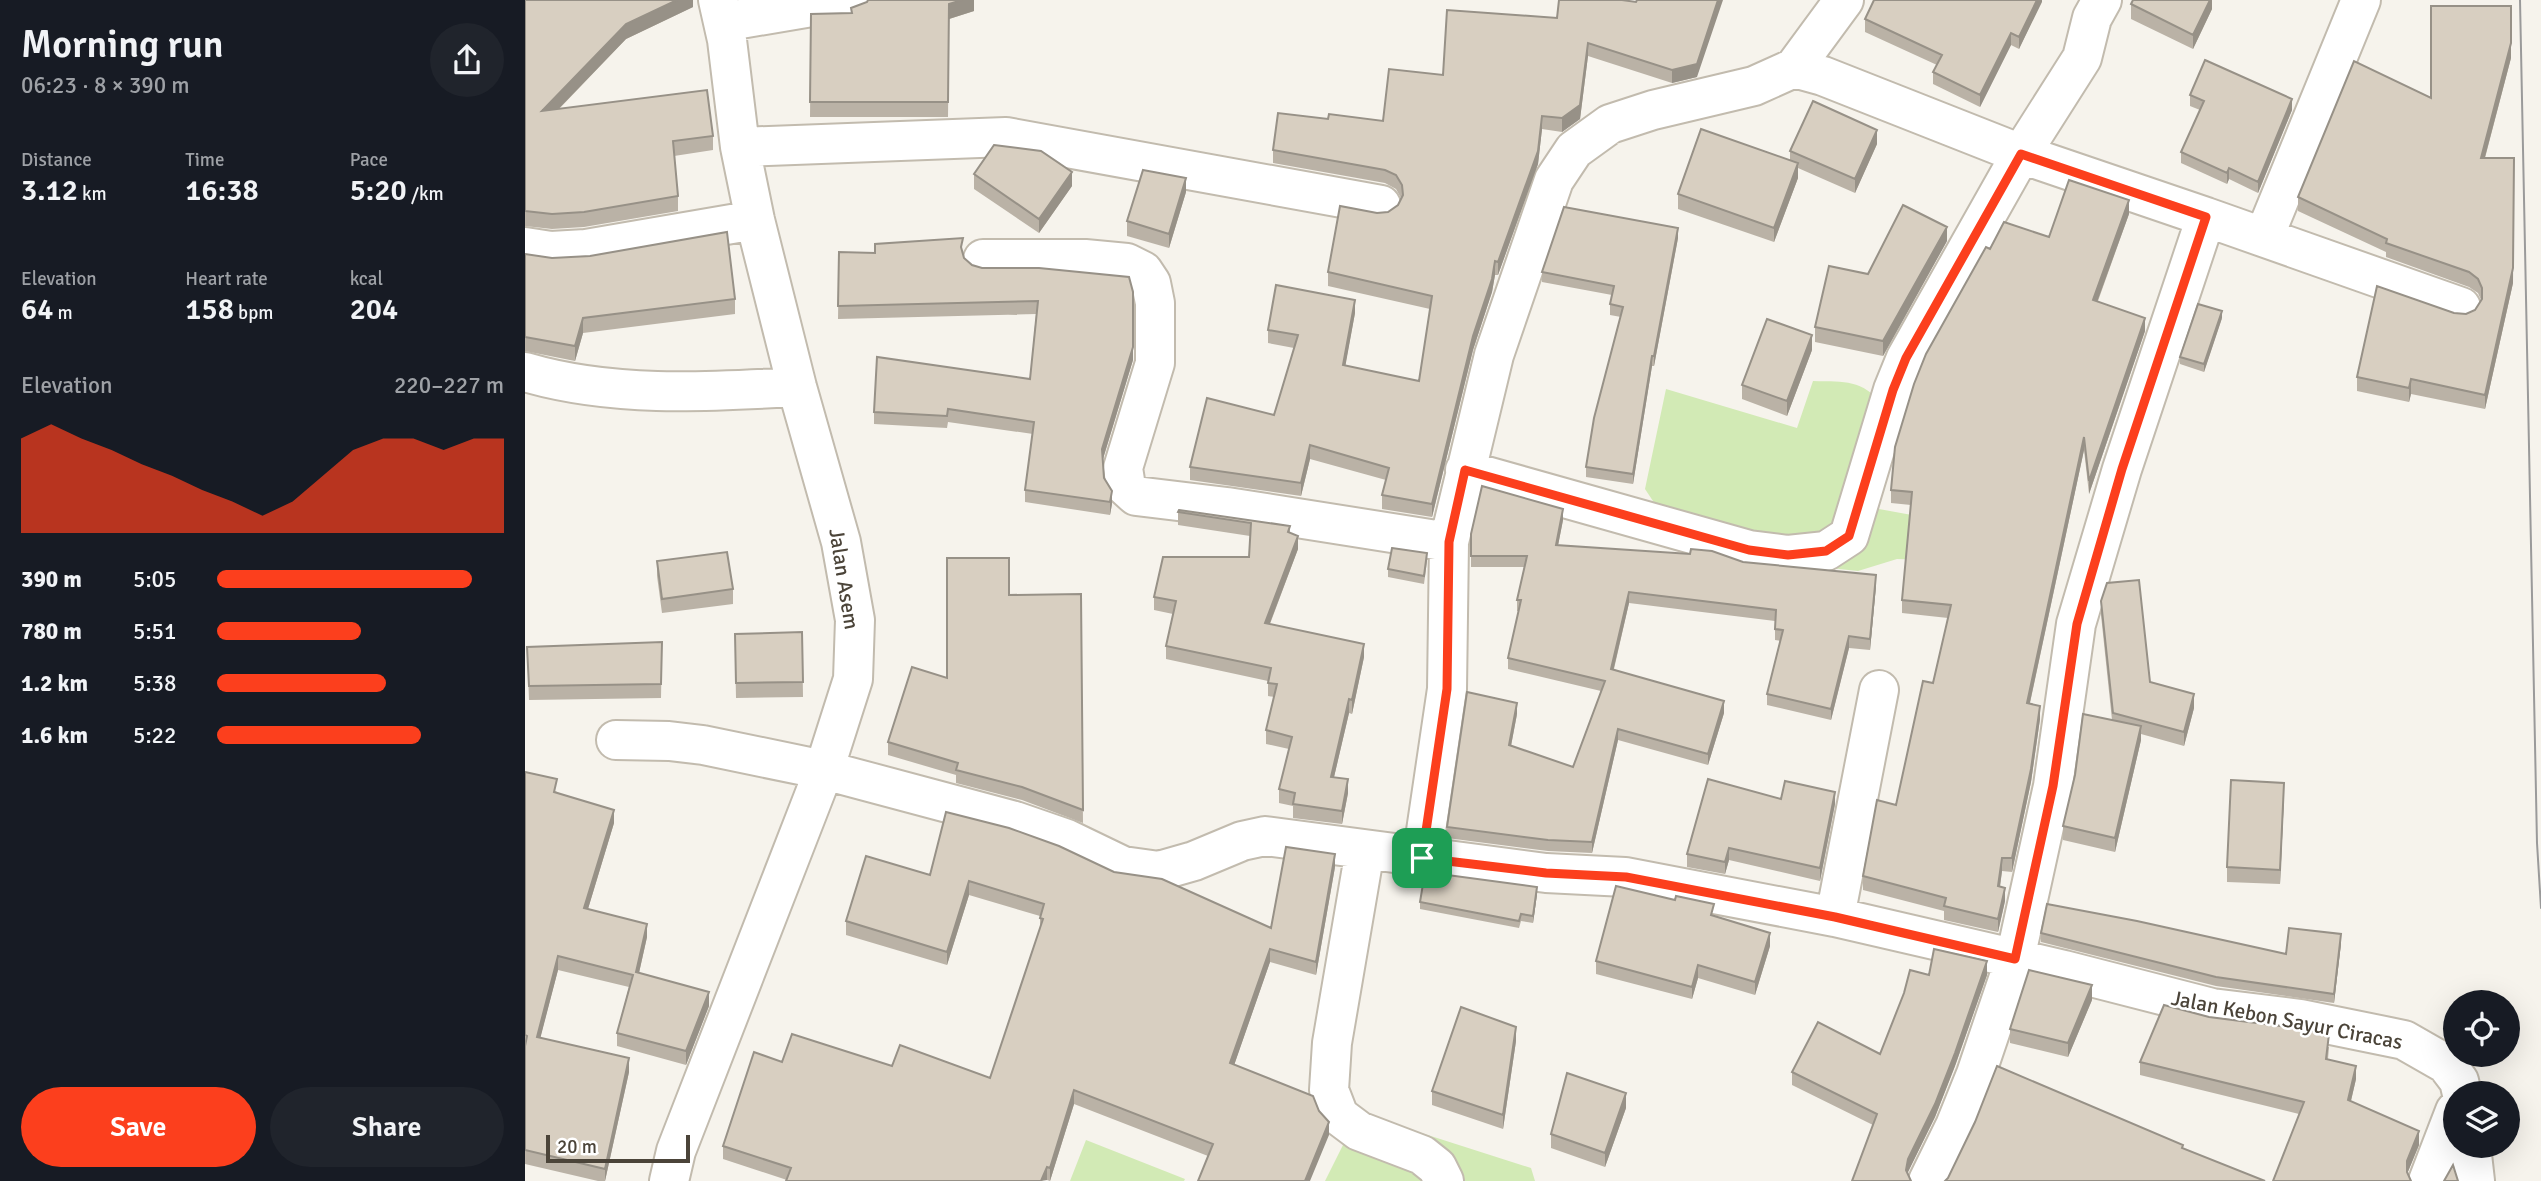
<!DOCTYPE html>
<html lang="en">
<head>
<meta charset="utf-8">
<style>
  body { margin:0; font-family:Signika,sans-serif; background:#20242c; color:#f1f3f6; height:100vh; display:flex; flex-direction:column; font-size:26px; white-space:nowrap }
  * { box-sizing:border-box; margin:0 }
  p { font-size:23px; color:#9ea1a6 }
  .icon { flex:none; width:38px; height:38px; fill:none; stroke:currentColor; stroke-width:2; stroke-linecap:round; stroke-linejoin:round }
  .map { position:relative; flex:1; overflow:hidden }
  .drawer { display:flex; flex-direction:column; background:#171b24; width:525px }
  .drawer>* { flex:none }
  .buttons { position:absolute; left:1918px; top:990px; display:grid; gap:14px }
  .buttons a { display:grid; place-items:center; width:77px; height:77px; border-radius:50%; background:#171b24; box-shadow:0 7px 28px #0002; font-size:35px }
  .scale { position:absolute; left:21px; bottom:18px; width:144px; box-sizing:border-box; padding-left:7px; border:4px solid #4b4439; border-top:0; font-size:19px; line-height:24px; white-space:nowrap; color:#4b4439; -webkit-text-stroke:5px #fff; paint-order:stroke }
  .pin { position:absolute; display:grid; place-items:center; width:60px; height:60px; color:#fff; margin:-30px; border-radius:14px; box-shadow:0 4px 10px #0006 }
  .round { display:grid; place-items:center; flex:none; width:74px; height:74px; border-radius:37px; background:#20242c }
  .headline { display:flex; align-items:center; justify-content:space-between; height:119px; padding:0 21px }
  h1 { font-size:38px; font-weight:600; line-height:52px }
  .metrics { display:grid; grid-template-columns:repeat(3,1fr); gap:10px; height:119px; padding:7px 21px }
  .metrics div { display:grid; align-content:center }
  .metrics b { font-size:30px; font-weight:600 }
  .metrics small { font-size:19px; font-weight:400 }
  .metrics p { font-size:19px }
  .chart { height:196px; padding:14px 21px }
  .chart p { display:flex; justify-content:space-between }
  .chart svg { width:100%; height:126px; margin-top:7px; fill:#fc3f1d; opacity:.7 }
  .action { display:flex; gap:14px; margin-top:auto; padding:14px 21px }
  .action a { flex:1; height:80px; border-radius:42px; background:#fc3f1d; color:#fff; font-size:28px; font-weight:600; line-height:80px; text-align:center }
  .action a+a { background:#20242c; color:#f1f3f6 }
  ul { padding:0 21px; list-style:none; font-size:23px }
  li { display:grid; grid-template-columns:112px 84px 1fr; align-items:center; height:52px }
  li i { height:18px; border-radius:9px; background:#fc3f1d }
  main { display:flex; flex:1; min-height:0 }
  .map>svg:first-child { display:block }
  .green { fill:#d2eab5 }
  .lines { fill:none; stroke-linecap:round; stroke-linejoin:round }
  .street-casing { stroke:#c2bbae; stroke-width:42 }
  .street { stroke:#fff; stroke-width:38 }
  .tram { stroke:#9a9a9a; stroke-width:2 }
  .wall { fill:#bab2a6 }
  .shaded-wall { fill:#979187 }
  .building { fill:#d8cfc1; stroke:#979187; stroke-width:2 }
  .route-casing { stroke:#fff; stroke-width:14 }
  .route { stroke:#fc3f1d; stroke-width:9 }
  .labels { text-anchor:middle; stroke-width:5; stroke-linejoin:round; paint-order:stroke }
  .street-label { font-size:21px; fill:#4b4439; stroke:#fff }
</style>
</head>
<body>
<main>
<section class="drawer">
<div class="headline"><div><h1>Morning run</h1><p>06:23 · 8 × 390 m</p></div><a class="round"><svg class="icon" aria-label="share" viewBox="0 0 24 24"><path d="M12 15V3M7 8l5-5 5 5M5 13v7h14v-7"/></svg></a></div>
<div class="metrics">
<div><p>Distance</p><b>3.12<small> km</small></b></div>
<div><p>Time</p><b>16:38</b></div>
<div><p>Pace</p><b>5:20<small> /km</small></b></div>
</div>
<div class="metrics">
<div><p>Elevation</p><b>64<small> m</small></b></div>
<div><p>Heart rate</p><b>158<small> bpm</small></b></div>
<div><p>kcal</p><b>204</b></div>
</div>
<div class="chart"><p><span>Elevation</span>220–227 m</p>
<svg viewBox="0 0 160 44" preserveAspectRatio="none"><path d="M0 44V11L10 6L20 11L30 15L40 20L50 24L60 29L70 33L80 38L90 33L100 24L110 15L120 11L130 11L140 15L150 11L160 11V44z"/></svg>
</div>
<ul>
<li><b>390 m</b>5:05<i style="width:89%"></i></li>
<li><b>780 m</b>5:51<i style="width:50%"></i></li>
<li><b>1.2 km</b>5:38<i style="width:59%"></i></li>
<li><b>1.6 km</b>5:22<i style="width:71%"></i></li>
</ul>
<div class="action"><a>Save</a><a>Share</a></div>
</section>
<div class="map">
<svg width="2016" height="1181" viewBox="0 0 2016 1181">
  <rect width="100%" height="100%" fill="#f6f3ec"/>
  <path class="green" d="M1288 381C1322 382 1335 379 1359 405L1354 509 1436 524 1430 561 1372 559 1333 571 1238 561 1134 510 1120 489 1141 389 1272 428Z
    M834 1113 1006 1168 1010 1181H800Z
    M561 1140 660 1179 659 1181H545Z"/>
  <g class="lines">
    <g class="street-casing">
      <path id="street" d="M198 22 328 0
        M1269 68 1319 0
        M215 147 481 137 856 205
        M1739 237 1836 0
        M0 247 26 251 61 249 230 220
        M458 259H560L602 263 618 271 626 283 630 303V363L598 468 601 487 611 496 702 507 924 542
        M0 372C88 398 182 392 272 387
        M940 470 1224 550 1263 555 1301 551 1324 536 1368 390 1381 358 1496 154 1557 58 1567 18 1577 0
        M91 740 144 741 178 745 299 770 490 821 542 839 598 866 634 871 669 861 717 841 740 836 1021 873 1100 877 1310 917 1539 970 1687 1008 1776 1019 1879 1040 1921 1064 1934 1081 1937 1094
        M840 850 807 1043 804 1090 814 1116 834 1131 897 1155 912 1167 919 1181
        M897 858 922 689 924 542 969 355 1029 180 1049 150 1085 124 1128 110 1229 86 1269 68 1298 76 1496 154 1681 217
        M1310 917 1354 690
        M1946 1146 1950 1181
        M144 1181 151 1151 299 770 328 679 330 620 316 542 272 387 230 220 215 147 202 40 193 0
        M1403 1181 1430 1126 1451 1074 1490 959 1528 786 1551 624 1597 469 1681 217 1936 307
        M1903 1181 1930 1111"/>
    </g>
    <use href="#street" class="street"/>
    <path class="tram" d="M1995 0 2012 843 2016 908"/>
  </g>
  <path class="wall" d="M0 0H168V7L101 39 34 109 188 136V150L149 156 153 196V211L59 227 27 229 0 226Z
    M449 0V11L424 19 423 117H285L286 14 326 13V8L342 2Z
    M1517 0 1494 49 1486 45 1455 107 1408 84V72L1412 65 1340 32V19Z
    M1687 0V9L1668 49 1606 19V4Z
    M1032 18 1172 77 1147 83 1063 56 1055 119 1037 132 1017 129 1013 164 973 275H970L967 292 948 350 907 517 857 509V495L861 480 785 459 776 496 665 480V467L749 415 769 348 743 343V330L830 313 820 366 894 381 905 309 803 286V272L852 213 863 212 873 205 876 198 871 189 860 183 748 163V150L803 119 858 121 918 75Z
    M1986 58 1960 158 1988 283 1960 409 1886 394 1884 402 1832 391V377L1929 313 1941 314 1950 310 1956 300 1953 293 1944 287 1861 257V252L1773 211V197L1906 98Z
    M1665 95 1767 110 1733 193 1704 179 1702 184 1656 163V152L1675 110 1665 106Z
    M1352 144 1330 193 1273 168V178L1249 242 1153 209V194L1265 161V151Z
    M449 174 547 186 514 233 449 189Z
    M661 192 644 248 602 236V221Z
    M1604 214 1573 301 1620 331 1564 494 1559 450 1505 703 1515 719 1506 782 1487 872 1477 871 1475 887 1480 901 1473 932 1419 920V911L1338 890V876L1371 805 1408 683 1423 618 1377 613V600L1386 505 1366 503V490L1524 237Z
    M1153 238 1129 366H1127L1108 484 1061 477V467L1096 317 1085 315V304L1087 295 1017 282V272Z
    M1422 241 1358 356 1290 342V327Z
    M314 252H438L439 258 447 265 457 268 608 360 578 459 579 478 587 504 585 515 500 502V490L508 434 423 422 422 428 349 424V412L505 379 511 314 313 319Z
    M0 254 210 299V314L58 333 50 361 0 351Z
    M1697 318 1679 372 1655 364V357Z
    M1287 350 1262 416 1217 399V385Z
    M653 512 765 526V533L773 549 745 624 839 657 827 714 824 713 809 777 823 793 817 824 768 818V806L754 803V789L764 749 741 744V730L749 697 743 696V681L641 659V646L648 614 629 610V597L724 557 725 536 653 525Z
    M1038 520 1033 545 1218 562 1351 586 1345 650 1324 648 1306 720 1242 705V694L1256 641 1250 640V621L1104 603 1089 669 1199 713 1183 765 1093 740 1067 853 1023 851 922 838V827L992 714 986 746 1048 767 1076 691 983 669V658L994 611H992V600L999 567H946V534Z
    M132 561 208 589V604L137 613 132 576Z
    M902 561 899 584 863 577V569Z
    M556 594 558 823 497 800 431 783V775L363 755V742L422 678 484 595Z
    M1576 601 1625 682 1669 708 1659 746 1616 734V740L1590 852 1538 840V826L1587 720 1576 615Z
    M277 632 278 697 211 698 210 648Z
    M137 642 136 698 4 700 2 647Z
    M0 772 32 792 89 823 63 909 122 937 114 973 184 1006 161 1065 92 1046V1033L104 987 33 970 15 1038 104 1072 80 1181H73L0 1164Z
    M1759 797 1755 884 1702 882V867Z
    M1256 799 1310 804 1295 881 1204 860 1200 874 1162 867V854Z
    M810 867 791 975 745 962 709 1065 804 1135 683 1156 549 1104 525 1181 522 1180H262L198 1159V1146L257 1062 367 1066 465 1078 515 928V916L444 895 422 965 321 935V921L405 875 589 872 746 928Z
    M1012 894 1008 923 996 921 994 928 895 909V902Z
    M1189 916 1245 946 1230 995 1173 978 1167 999 1071 974V961Z
    M1516 933 1761 954 1816 944 1809 1003 1691 986 1516 942Z
    M1404 975H1462L1430 1066 1410 1117 1383 1172 1348 1125 1267 1085V1072L1355 1054Z
    M1567 1000 1543 1057 1485 1043V1029Z
    M991 1041 978 1129 907 1105V1091Z
    M1804 1047 1803 1059 1831 1079 1826 1101 1894 1145 1882 1174 1774 1114 1615 1075V1062Z
    M1101 1108 1080 1167 1026 1148V1134Z"/>
  <path class="shaded-wall" d="M152 0H168V7L101 39 17 126V111L101 24Z
    M437 0H449V11L424 19 423 117 424 4Z
    M1193 0H1198L1172 77 1147 83V70Z
    M1512 0H1517V2L1494 49V37Z
    M1685 0H1687V9L1668 49V35Z
    M1486 33V45L1455 107V95Z
    M1063 43V56L1055 119 1037 132V118Z
    M1986 43V58L1956 172V158Z
    M1767 99V110L1733 193V182Z
    M1017 116V129L1013 164 973 275V262Z
    M1352 130V144L1330 193V179Z
    M1989 158 1988 283 1960 409V395Z
    M1273 163V178L1249 242V228Z
    M1704 168V179L1702 184V173Z
    M547 172V186L514 233V219Z
    M661 178V192L644 248V234Z
    M1604 200V214L1568 313V300Z
    M1422 227V241L1358 356V341Z
    M1153 228V238L1129 366V356Z
    M970 261V275L967 292 948 350 907 517V504L948 336Z
    M830 300V313L818 379V365Z
    M1697 311V318L1679 372V364Z
    M58 318V333L50 361V346Z
    M1620 318V331L1564 494V481Z
    M1287 335V350L1262 416V401Z
    M608 347V360L577 462V449Z
    M1127 356V366L1108 484V474Z
    M1886 379V394L1884 402V388Z
    M1559 437V450L1502 716V703Z
    M785 445V459L776 496V483Z
    M587 491V504L585 515V502Z
    M1038 509V520L1031 556V545Z
    M773 536V549L740 636V623Z
    M1351 575V586L1345 650V639Z
    M1104 592V603L1086 680V669Z
    M1324 636V648L1306 720V709Z
    M839 644V657L827 714V700Z
    M1669 694V708L1659 746V732Z
    M824 699V713L806 790V777Z
    M1199 701V713L1183 765V754Z
    M992 703V714L984 756V745Z
    M1515 706V719L1506 782 1487 872V858Z
    M1616 726V740L1590 852V838Z
    M1093 729V740L1067 853V842Z
    M823 779V793L817 824V811Z
    M1759 783V797L1755 884V870Z
    M1310 792V804L1295 881V868Z
    M89 810V823L59 922V908Z
    M1204 848V860L1200 874V862Z
    M810 854V867L791 975V962Z
    M1477 858V871L1473 900V886Z
    M444 881V895L422 965V952Z
    M1012 887V894L1008 923V916Z
    M1480 888V901L1473 932V919Z
    M122 924V937L111 986V972Z
    M1245 933V946L1230 995V982Z
    M1816 934V944L1809 1003V994Z
    M745 949V962L705 1077V1063Z
    M33 956V970L12 1051V1037Z
    M1462 961V975L1430 1066 1410 1117 1383 1172 1381 1181V1170L1383 1159Z
    M1173 965V978L1167 999V987Z
    M1567 985V1000L1543 1057V1043Z
    M184 992V1006L161 1065V1051Z
    M991 1027V1041L978 1129V1115Z
    M104 1058V1072L80 1181V1169Z
    M1831 1066V1079L1823 1113V1100Z
    M549 1090V1104L525 1181V1168Z
    M1101 1093V1108L1080 1167V1153Z
    M804 1122V1135L785 1181H780Z
    M1894 1131V1145L1882 1174V1181V1161Z
    M522 1167V1180L516 1181Z"/>
  <path class="building" d="M0 0H152L101 24 17 111 182 90 188 136 148 141 153 196 59 212 27 214 0 211Z
    M343 0H437L424 4 423 102H285L286 14 327 13 326 8 342 2Z
    M1034 0H1097L1111 2 1112 0H1193L1172 64 1147 70 1063 43 1055 105 1037 118 1017 116 1013 151 973 262 970 261 967 279 948 336 907 504 857 495 864 468 785 445 776 483 665 467 682 398 749 415 773 335 743 330 751 285 830 300 818 365 894 381 907 296 803 272 815 206 852 213 863 212 873 205 878 195 877 185 871 175 860 170 748 150 753 113 803 119 804 114 858 121 864 69 918 75 922 10 1032 18Z
    M1349 0H1512L1494 37 1486 33 1455 95 1408 72 1417 55 1340 19Z
    M1608 0H1685L1668 35 1606 4Z
    M1906 6H1986V43L1956 158H1989L1988 268 1960 395 1886 379 1884 388 1832 377 1852 286 1929 313 1941 314 1950 310 1957 299V288L1953 279 1944 272 1861 243 1862 239 1773 197 1829 61 1906 98Z
    M1680 60 1767 99 1733 182 1704 168 1702 173 1656 152 1679 101 1665 95Z
    M1288 101 1352 130 1330 179 1265 151Z
    M1176 129 1273 163 1249 228 1153 194Z
    M469 145 516 151 547 172 514 219 449 174Z
    M618 170 661 178 644 234 602 221Z
    M1544 180 1604 200 1568 300 1620 318 1564 481 1559 437 1502 703 1515 706 1506 769 1487 858H1477L1473 886 1480 888 1473 919 1419 906 1421 898 1338 876 1352 800 1371 805 1398 681 1408 683 1426 605 1377 600 1387 492 1366 490 1370 447 1389 384 1401 354 1461 247 1465 249 1479 222 1524 237Z
    M1378 205 1422 227 1358 341 1290 327 1304 266 1343 274Z
    M1039 207 1153 228 1129 356H1127L1108 474 1061 467 1069 418 1098 307 1085 304 1089 286 1017 272Z
    M202 232 210 299 58 318 50 346 0 337V254L27 258 65 256Z
    M438 238 436 247 439 258 447 265 457 268H514L604 277 608 292V347L577 449 579 478 587 491 585 502 500 490 509 422 423 409 422 416 349 412 352 357 505 379 513 301 313 306 314 252 350 253V244Z
    M1673 304 1697 311 1679 364 1655 357Z
    M1242 319 1287 335 1262 401 1217 385Z
    M957 486 1038 509 1031 545 1165 554 1166 549 1187 551 1218 562 1351 575 1345 639 1324 636 1306 709 1242 694 1258 630 1250 629 1251 610 1104 592 1086 669 1199 701 1183 754 1093 729 1067 842 1023 840 922 827 942 692 992 703 984 745 1048 767 1080 681 983 658 996 600H992L1002 556H946V534Z
    M654 510 765 526 763 532 773 536 740 623 839 644 827 700 824 699 806 777 823 779 817 811 768 804 770 793 754 789 767 737 741 730 752 684 743 683 746 668 641 646 651 601 629 597 638 557H724L726 523 653 512Z
    M867 548 902 553 899 576 863 569Z
    M202 552 208 589 137 599 132 561Z
    M422 558H484V595L556 594 558 810 497 787 431 770 433 763 363 742 387 667 422 678Z
    M1614 580 1625 682 1669 694 1659 732 1588 713 1576 601 1582 583Z
    M277 632 278 682 211 683 210 634Z
    M137 642 136 684 4 686 2 647Z
    M1558 714 1616 726 1590 838 1538 826 1550 775Z
    M0 772 32 779 29 792 89 810 59 908 122 924 111 972 184 992 161 1051 92 1033 108 975 33 956 12 1037 104 1058 80 1169 0 1150V1046L2 1036 0 1035Z
    M1183 779 1256 799 1260 781 1310 792 1295 868 1204 848 1200 862 1162 854Z
    M1706 780 1759 783 1755 870 1702 867Z
    M421 812 484 828 534 846 589 872 637 879 746 928 761 847 810 854 791 962 745 949 705 1063 788 1096 794 1111 804 1122 780 1181H673L688 1144 549 1090 525 1168 522 1167 516 1181H261L266 1168 198 1146 229 1052 257 1062 267 1034 367 1066 375 1045 465 1078 518 919 515 918 519 904 444 881 422 952 321 921 341 856 405 875Z
    M900 872 1012 887 1008 916 996 914 994 921 895 902Z
    M1091 886 1150 900 1151 896 1189 904 1186 915 1245 933 1230 982 1173 965 1167 987 1071 961Z
    M1522 904 1612 921 1761 954 1764 928 1816 934 1809 994 1691 977 1516 933Z
    M1409 949 1462 961 1430 1053 1410 1104 1383 1159 1381 1170 1386 1181H1327L1352 1114 1267 1072 1293 1022 1355 1054 1379 993 1385 970 1404 975Z
    M1504 970 1567 985 1543 1043 1485 1029Z
    M1639 1005 1684 1017 1772 1028 1804 1034 1801 1059 1831 1066 1823 1100 1894 1131 1882 1161V1172L1886 1181H1748L1779 1102 1615 1062Z
    M936 1007 991 1027 978 1115 907 1091Z
    M1472 1066 1658 1145 1657 1148 1740 1181H1420L1423 1178 1450 1122Z
    M1042 1073 1101 1093 1080 1153 1026 1134Z
    M1928 1165 1933 1181H1919Z"/>
  <g class="lines">
    <g class="route-casing">
      <path id="route" d="M1496 154 1681 217 1597 469 1552 624 1528 786 1490 959 1310 917 1101 877 1021 873 897 858 922 689 924 542 940 470 1224 550 1263 555 1301 551 1324 536 1368 390 1381 358Z"/>
    </g>
    <use href="#route" class="route"/>
  </g>
  <g class="labels">
    <g class="street-label">
      <text transform="translate(319 579) rotate(81)" y="7">Jalan Asem</text>
      <text transform="translate(1762 1020) rotate(11)" y="7">Jalan Kebon Sayur Ciracas</text>
    </g>
  </g>
</svg>
<div class="buttons">
<a><svg class="icon" aria-label="locate" viewBox="0 0 24 24"><circle cx="12" cy="12" r="6"/><path d="M12 2v4M12 18v4M2 12h4M18 12h4"/></svg></a>
<a><svg class="icon" aria-label="layers" viewBox="0 0 24 24"><path d="M12 4l9 5-9 5-9-5zM3 14l9 5 9-5"/></svg></a>
</div>
<div class="scale">20 m</div>
<div class="pin" style="left:897px;top:858px;background:#1e9e55"><svg class="icon" aria-label="arrive" viewBox="0 0 24 24"><path d="M6 21V4h12l-3 4 3 4H6"/></svg></div>
</div>
</main>
</body>
</html>
